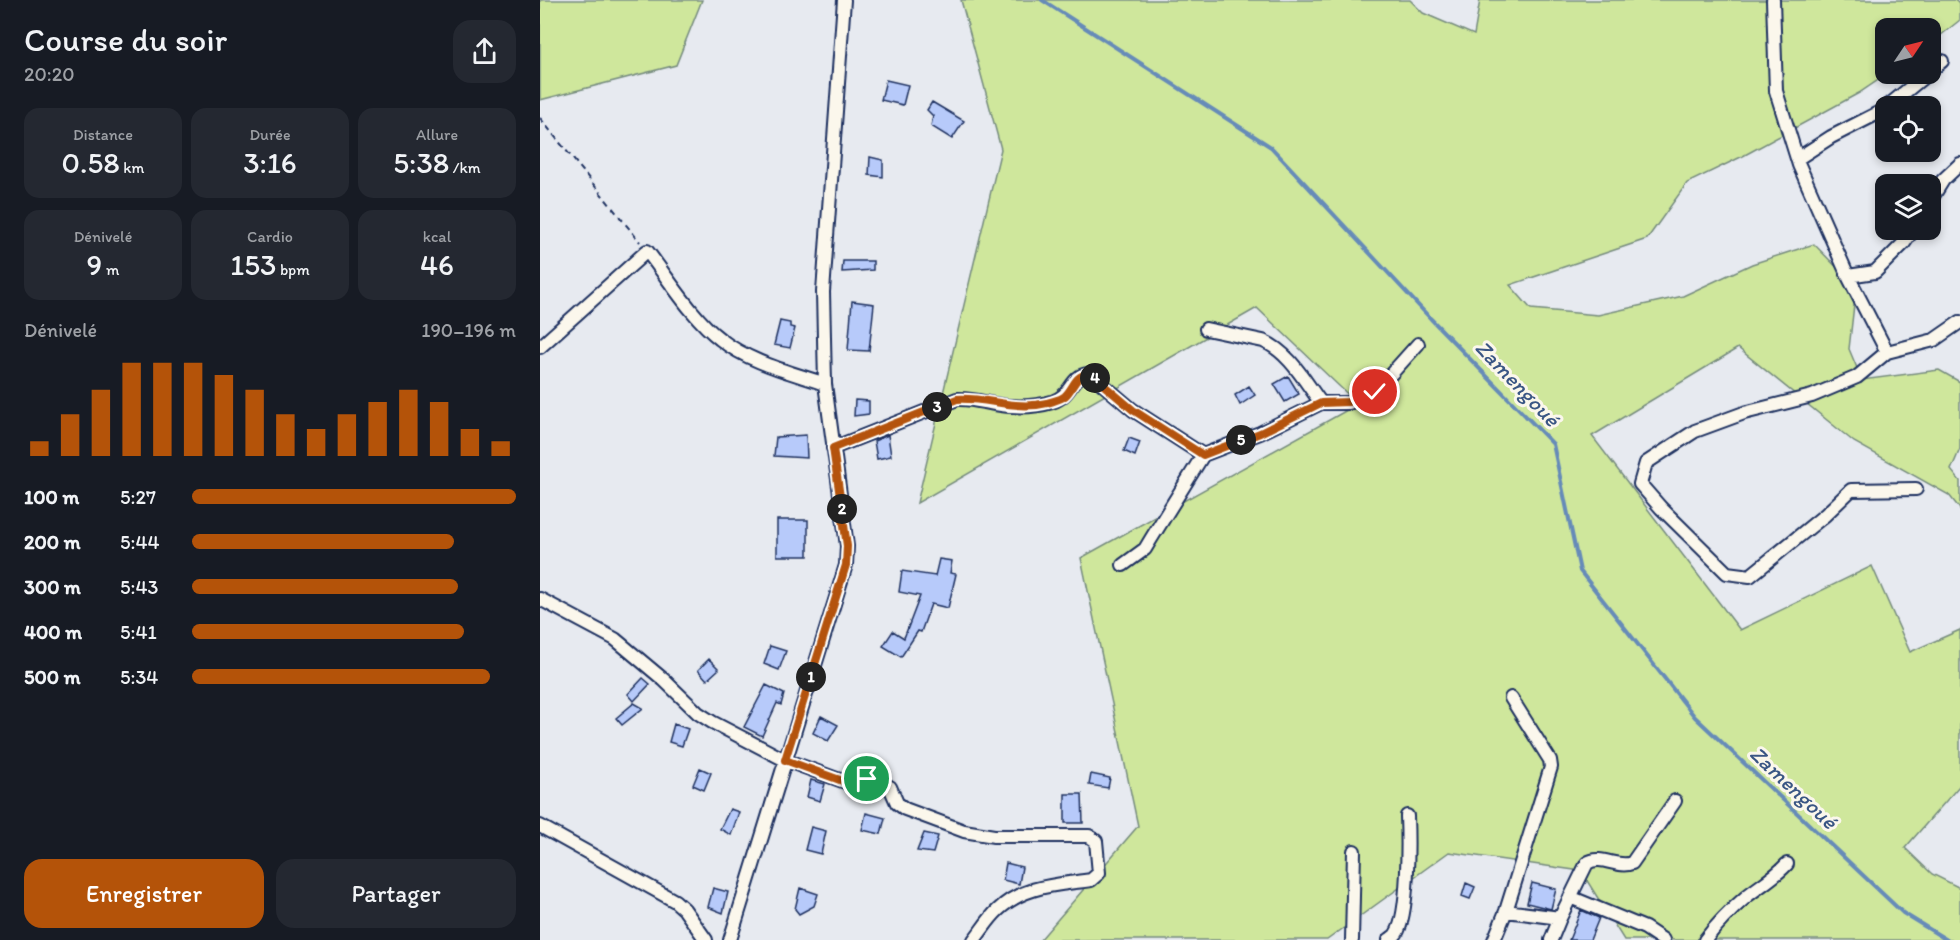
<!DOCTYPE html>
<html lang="fr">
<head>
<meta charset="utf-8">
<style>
  body { margin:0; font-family:Itim,sans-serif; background:#242831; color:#f1f3f6; height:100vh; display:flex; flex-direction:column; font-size:22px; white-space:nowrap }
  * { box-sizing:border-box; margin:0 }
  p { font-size:20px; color:#9ea1a6 }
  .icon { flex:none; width:33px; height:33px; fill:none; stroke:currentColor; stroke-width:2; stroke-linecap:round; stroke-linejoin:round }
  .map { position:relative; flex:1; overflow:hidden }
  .sheet { display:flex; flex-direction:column; background:#171b24; width:540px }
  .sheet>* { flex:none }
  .needle { width:39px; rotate:55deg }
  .buttons { position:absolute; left:1335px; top:18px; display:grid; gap:12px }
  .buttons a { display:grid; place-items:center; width:66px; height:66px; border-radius:12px; background:#171b24; box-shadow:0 3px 9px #0003; font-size:30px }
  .pin { position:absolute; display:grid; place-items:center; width:51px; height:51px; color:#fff; margin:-26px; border:3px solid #fff; border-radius:50%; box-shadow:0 2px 6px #0007 }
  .km { position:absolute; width:30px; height:30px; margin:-15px; border-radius:50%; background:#222; color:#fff; font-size:16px; line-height:30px; text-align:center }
  .round { display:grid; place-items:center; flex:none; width:63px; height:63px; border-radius:18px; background:#242831 }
  .summary { display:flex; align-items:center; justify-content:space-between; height:102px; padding:0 24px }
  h1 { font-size:33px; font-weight:600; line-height:45px }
  .stats { display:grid; grid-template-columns:repeat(3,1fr); gap:9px; height:102px; padding:6px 24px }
  .stats div { display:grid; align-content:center; border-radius:15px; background:#242831; text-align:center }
  .stats b { font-size:30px; font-weight:600 }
  .stats small { font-size:16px; font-weight:400 }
  .stats p { font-size:16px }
  .chart { height:168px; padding:12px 24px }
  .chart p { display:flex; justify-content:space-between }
  .chart svg { width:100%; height:108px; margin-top:6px; stroke:#b45309; stroke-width:6 }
  .action { display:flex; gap:12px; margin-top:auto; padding:12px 24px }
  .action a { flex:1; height:69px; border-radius:18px; background:#b45309; color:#fff; font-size:24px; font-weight:600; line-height:69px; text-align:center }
  .action a+a { background:#242831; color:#f1f3f6 }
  ul { padding:0 24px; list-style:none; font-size:20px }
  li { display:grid; grid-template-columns:96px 72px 1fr; align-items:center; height:45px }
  li i { height:15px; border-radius:8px; background:#b45309 }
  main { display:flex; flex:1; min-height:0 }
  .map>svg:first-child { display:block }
  .green { fill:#cfe79c; stroke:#758b7d; stroke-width:1.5 }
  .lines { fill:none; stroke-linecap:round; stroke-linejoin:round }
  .stream { stroke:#668bb8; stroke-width:4 }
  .building { fill:#b7cafa; stroke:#1b2f5e; stroke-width:1.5 }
  .minor-casing { stroke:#1b2f5e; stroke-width:16 }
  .path { stroke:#1b2f5e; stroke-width:2; stroke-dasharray:6 4.5; stroke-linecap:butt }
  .minor { stroke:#fbf7ec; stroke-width:12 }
  .route-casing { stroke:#fff; stroke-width:12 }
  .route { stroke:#b45309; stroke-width:8 }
  .labels { text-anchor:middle; stroke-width:6; stroke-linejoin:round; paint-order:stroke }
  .water-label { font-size:22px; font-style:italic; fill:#3a5684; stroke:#fbf7ec }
</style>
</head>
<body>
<main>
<section class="sheet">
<div class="summary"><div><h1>Course du soir</h1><p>20:20</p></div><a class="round"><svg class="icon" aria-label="share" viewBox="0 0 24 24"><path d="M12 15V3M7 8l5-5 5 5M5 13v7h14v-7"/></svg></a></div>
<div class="stats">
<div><p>Distance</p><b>0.58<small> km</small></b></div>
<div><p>Durée</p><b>3:16</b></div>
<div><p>Allure</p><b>5:38<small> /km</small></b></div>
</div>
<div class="stats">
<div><p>Dénivelé</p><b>9<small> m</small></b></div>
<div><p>Cardio</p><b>153<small> bpm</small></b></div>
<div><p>kcal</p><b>46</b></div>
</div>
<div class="chart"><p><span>Dénivelé</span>190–196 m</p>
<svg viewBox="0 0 160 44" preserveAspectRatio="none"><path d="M5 44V38M15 44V27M25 44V17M35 44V6M45 44V6M55 44V6M65 44V11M75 44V17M85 44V27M95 44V33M105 44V27M115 44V22M125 44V17M135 44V22M145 44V33M155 44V38"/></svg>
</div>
<ul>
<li><b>100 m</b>5:27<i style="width:100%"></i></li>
<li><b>200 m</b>5:44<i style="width:81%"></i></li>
<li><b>300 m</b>5:43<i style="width:82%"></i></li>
<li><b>400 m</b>5:41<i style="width:84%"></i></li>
<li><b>500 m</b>5:34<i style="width:92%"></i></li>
</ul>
<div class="action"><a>Enregistrer</a><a>Partager</a></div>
</section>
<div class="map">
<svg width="1420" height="940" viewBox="0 0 1420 940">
  <rect width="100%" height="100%" fill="#e7eaf0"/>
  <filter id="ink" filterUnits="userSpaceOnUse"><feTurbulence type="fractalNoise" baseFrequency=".0167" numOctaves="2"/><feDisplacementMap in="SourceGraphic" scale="12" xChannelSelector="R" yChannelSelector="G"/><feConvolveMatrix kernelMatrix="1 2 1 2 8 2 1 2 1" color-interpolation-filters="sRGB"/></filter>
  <g filter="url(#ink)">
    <path class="green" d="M0 0H162L136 65 0 100Z
      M421 0H870L883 13 934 35 940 0H1416L1420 4V20L1391 43 1390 28H1346L1347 74 1319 93 1203 156 1147 183 1107 239 970 285 991 309 1058 315 1143 296 1212 264 1274 244 1316 287 1309 349 1322 380 1399 370 1420 382V449L1411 470 1420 481V509L1409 495 1314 442 1198 348 1052 436 1200 630 1332 566 1370 652 1420 630V785L1365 848 1392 874 1420 888V940H1084L1041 871 909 852 787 940H500L598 826 541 558 818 404 717 308 377 503 461 149Z"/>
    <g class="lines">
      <path class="stream" d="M502 0 731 147 891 319 1013 444 1040 571 1155 717 1363 913 1407 940"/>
    </g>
    <path class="building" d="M346 80 368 85 363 105 341 100Z
      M392 102 424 121 412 139 391 126 393 116 387 110Z
      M330 157 343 160V177L329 175Z
      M303 261H333V270L302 272Z
      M312 301 334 304 329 351 308 350Z
      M240 321 250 323V327L255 328 250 348 234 345Z
      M748 376 759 394 745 402 734 384Z
      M709 386 715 395 700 405 695 395Z
      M315 400 329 401V414L314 416Z
      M266 435 267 458 234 456 236 437Z
      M348 435 351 456 337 459 334 441Z
      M589 438 600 442 595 456 584 451Z
      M237 520H268V556H237Z
      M399 559 412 561 410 573 416 574 408 608 391 604 381 632 378 631 361 657 343 646 353 631 364 638 380 596 359 592 362 571 395 576Z
      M230 646 246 651 239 670 224 664Z
      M169 659 179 669 167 680 158 670Z
      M103 678 110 684 94 701 88 694Z
      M226 685 244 694 241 705 237 703 222 736 204 727Z
      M94 703 103 708 82 725 76 718Z
      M281 716 298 725 288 741 273 733Z
      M134 724 148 729 142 746 129 742Z
      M160 768 171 773 164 790 153 785Z
      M551 774 570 778 568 788 549 785Z
      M271 780 285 784 280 801 267 797Z
      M525 794H542L543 823H525Z
      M190 809 199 812 191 835 180 829Z
      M326 813 345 818 341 834 322 830Z
      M271 827 286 831 281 854 265 850Z
      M384 833 398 836 393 853 377 851Z
      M466 863 482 867 479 884 463 880Z
      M926 883 935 887 930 899 922 896Z
      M992 883 1016 889 1011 909 987 903Z
      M173 888 188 892 183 913 168 907Z
      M260 888 278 894 274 906 259 914 255 909Z
      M1041 910 1059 918 1050 940H1029Z"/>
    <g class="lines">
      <g class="minor-casing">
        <path id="minor" d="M1233 0 1236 91 1259 165 1308 276 1347 352
          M1390 71 1402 61
          M1348 106 1387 74
          M1257 159 1291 137 1346 109
          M1390 201 1403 180 1420 164
          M1308 276 1335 272 1364 243 1373 230
          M666 329 723 341C749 352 764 380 781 403
          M0 347 107 251C128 278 153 319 180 339 210 363 250 372 285 384
          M293 448 417 399C435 398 451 405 469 406 482 407 499 406 512 402 533 395 530 376 548 374L554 377 593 410 663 455
          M1376 489 1311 490 1285 515 1210 576 1187 573 1121 508 1100 484 1106 463 1155 431 1204 413 1272 396 1317 377 1347 352 1394 340 1420 322
          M583 565 605 549 611 539 663 455 720 433 781 403H809L835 392 878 344
          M0 599 75 639 124 680 158 713 172 722 245 760 308 783H315L327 779 350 787 357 803 365 809 424 831 454 836H549L556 841 559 873 551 880C517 885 484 885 458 910 449 918 442 930 434 940
          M0 826 135 901 144 909 166 940
          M1030 897 1105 928 1123 940
          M966 911 1020 918
          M190 940 306 565 307 546 285 384 283 292 304 0
          M812 940 814 851
          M849 940C849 940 856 935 856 934 869 915 868 840 867 816
          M954 940 966 911 1011 767 1010 760 971 698
          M1011 940 1020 918 1047 863C1062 854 1077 869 1092 863L1135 801
          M1165 940C1177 924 1192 909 1207 896 1221 885 1235 877 1247 864"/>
      </g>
      <path class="path" d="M0 118 100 242"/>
      <use href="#minor" class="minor"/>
    </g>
  </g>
  <g class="lines" filter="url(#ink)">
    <g class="route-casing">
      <path id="route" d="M327 779 315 783H308L245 760 306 565 307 546 293 448 417 399C448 397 475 411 507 403 513 401 520 400 525 396 534 388 534 376 548 374L554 377 593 410 663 455 720 433 781 403 809 402 835 392"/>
    </g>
    <use href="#route" class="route"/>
  </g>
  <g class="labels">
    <g class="water-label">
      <text transform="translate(978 383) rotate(46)" y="8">Zamengoué</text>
      <text transform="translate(1254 787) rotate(43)" y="8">Zamengoué</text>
    </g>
  </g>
</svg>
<div class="buttons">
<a><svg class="needle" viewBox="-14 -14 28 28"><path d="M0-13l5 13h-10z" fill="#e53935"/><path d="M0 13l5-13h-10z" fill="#9ea1a6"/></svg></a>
<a><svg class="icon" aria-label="locate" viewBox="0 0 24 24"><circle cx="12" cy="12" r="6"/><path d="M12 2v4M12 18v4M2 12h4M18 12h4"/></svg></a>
<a><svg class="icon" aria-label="layers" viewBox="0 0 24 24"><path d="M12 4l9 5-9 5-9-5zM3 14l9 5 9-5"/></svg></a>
</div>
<div class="pin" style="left:327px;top:779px;background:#1e9e55"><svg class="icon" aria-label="arrive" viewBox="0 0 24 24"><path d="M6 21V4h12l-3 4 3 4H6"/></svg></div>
<div class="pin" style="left:835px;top:392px;background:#d93025"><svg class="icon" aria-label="check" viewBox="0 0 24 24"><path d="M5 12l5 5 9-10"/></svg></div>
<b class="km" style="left:271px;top:677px">1</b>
<b class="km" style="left:302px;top:509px">2</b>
<b class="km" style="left:397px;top:407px">3</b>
<b class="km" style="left:555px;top:378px">4</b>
<b class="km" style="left:701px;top:440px">5</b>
</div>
</main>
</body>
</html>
